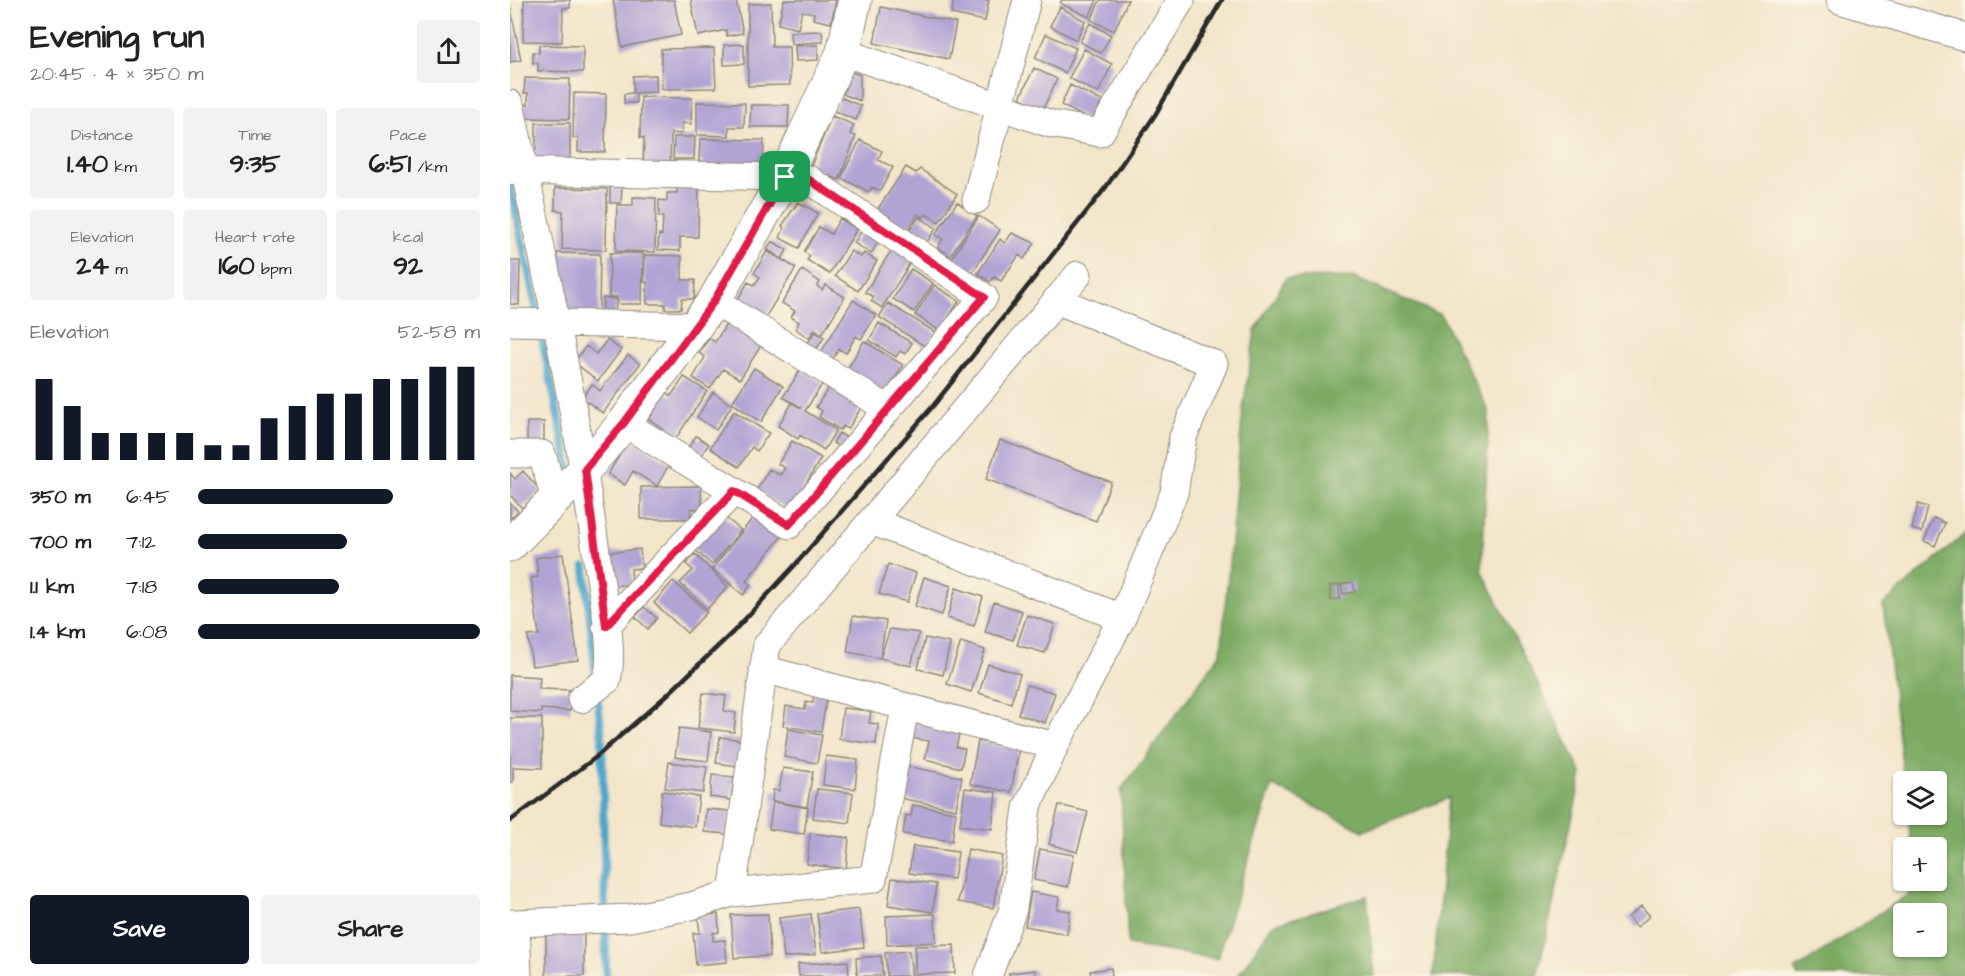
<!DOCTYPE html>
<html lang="en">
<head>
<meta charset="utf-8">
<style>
  body { margin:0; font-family:"Architects Daughter",sans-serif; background:#f2f2f2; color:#222; height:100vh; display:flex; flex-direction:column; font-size:22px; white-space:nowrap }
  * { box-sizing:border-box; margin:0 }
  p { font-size:20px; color:#767676 }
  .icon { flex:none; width:33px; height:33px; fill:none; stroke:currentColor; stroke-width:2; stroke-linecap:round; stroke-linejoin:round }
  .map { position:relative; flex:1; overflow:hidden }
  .drawer { display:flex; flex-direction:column; background:#fff; width:510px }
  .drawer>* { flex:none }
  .tools { position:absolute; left:1383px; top:771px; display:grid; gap:12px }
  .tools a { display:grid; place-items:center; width:54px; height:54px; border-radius:6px; background:#fff; box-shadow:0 2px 4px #0004; font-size:30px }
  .pin { position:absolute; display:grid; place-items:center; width:51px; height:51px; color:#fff; margin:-26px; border-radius:12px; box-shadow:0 3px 9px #0006 }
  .round { display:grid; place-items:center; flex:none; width:63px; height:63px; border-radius:6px; background:#f2f2f2 }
  .overview { display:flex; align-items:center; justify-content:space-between; height:102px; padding:0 30px }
  h1 { font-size:33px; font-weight:700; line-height:45px }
  .metrics { display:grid; grid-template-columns:repeat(3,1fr); gap:9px; height:102px; padding:6px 30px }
  .metrics div { display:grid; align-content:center; border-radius:6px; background:#f2f2f2; text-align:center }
  .metrics b { font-size:26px; font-weight:700 }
  .metrics small { font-size:16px; font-weight:400 }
  .metrics p { font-size:16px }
  .chart { height:168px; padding:12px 30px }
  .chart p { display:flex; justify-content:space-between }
  .chart svg { width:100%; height:108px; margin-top:6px; stroke:#111827; stroke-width:6 }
  .action { display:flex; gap:12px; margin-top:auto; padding:12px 30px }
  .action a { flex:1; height:69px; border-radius:6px; background:#111827; color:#fff; font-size:24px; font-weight:700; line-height:69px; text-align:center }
  .action a+a { background:#f2f2f2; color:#222 }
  ul { padding:0 30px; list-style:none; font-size:20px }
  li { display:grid; grid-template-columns:96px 72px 1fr; align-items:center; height:45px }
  li i { height:15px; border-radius:8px; background:#111827 }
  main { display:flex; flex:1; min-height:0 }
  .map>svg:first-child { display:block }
  .forest { fill:#7baa64; stroke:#536a48; stroke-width:1.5; fill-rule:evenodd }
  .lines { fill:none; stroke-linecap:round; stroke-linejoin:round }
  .stream { stroke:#4ea5cb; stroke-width:8 }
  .building { fill:#b1a3d4 }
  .minor-casing { stroke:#8e887a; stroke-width:29 }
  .tertiary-casing { stroke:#8e887a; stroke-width:35 }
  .minor { stroke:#fff; stroke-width:27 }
  .tertiary { stroke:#fff; stroke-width:33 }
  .rail { stroke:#2b2b2b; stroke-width:4.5 }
  .route-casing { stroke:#fff; stroke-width:12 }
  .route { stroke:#e11d48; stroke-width:8 }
</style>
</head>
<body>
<main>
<section class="drawer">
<div class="overview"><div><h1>Evening run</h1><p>20:45 · 4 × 350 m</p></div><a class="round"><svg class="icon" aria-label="share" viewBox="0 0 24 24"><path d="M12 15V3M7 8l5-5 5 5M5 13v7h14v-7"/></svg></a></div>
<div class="metrics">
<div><p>Distance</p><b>1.40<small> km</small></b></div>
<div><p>Time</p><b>9:35</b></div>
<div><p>Pace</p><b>6:51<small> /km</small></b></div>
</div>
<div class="metrics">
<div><p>Elevation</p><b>24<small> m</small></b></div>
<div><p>Heart rate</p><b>160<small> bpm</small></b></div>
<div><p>kcal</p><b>92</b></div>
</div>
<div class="chart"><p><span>Elevation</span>52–58 m</p>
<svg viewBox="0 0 160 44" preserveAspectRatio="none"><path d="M5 44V11M15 44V22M25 44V33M35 44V33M45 44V33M55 44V33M65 44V38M75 44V38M85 44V27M95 44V22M105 44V17M115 44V17M125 44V11M135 44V11M145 44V6M155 44V6"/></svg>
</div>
<ul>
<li><b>350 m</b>6:45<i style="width:69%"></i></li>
<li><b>700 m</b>7:12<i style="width:53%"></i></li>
<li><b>1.1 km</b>7:18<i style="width:50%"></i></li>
<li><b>1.4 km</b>6:08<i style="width:100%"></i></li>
</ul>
<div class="action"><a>Save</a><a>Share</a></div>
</section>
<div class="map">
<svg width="1455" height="976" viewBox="0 0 1455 976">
  <rect width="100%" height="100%" fill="#fcf5e5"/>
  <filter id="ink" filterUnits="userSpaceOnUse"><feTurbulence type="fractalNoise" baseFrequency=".0167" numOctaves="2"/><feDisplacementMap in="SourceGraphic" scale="12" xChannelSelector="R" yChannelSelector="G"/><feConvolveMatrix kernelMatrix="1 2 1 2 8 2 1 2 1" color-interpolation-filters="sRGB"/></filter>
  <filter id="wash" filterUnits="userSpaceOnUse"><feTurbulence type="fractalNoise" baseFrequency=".008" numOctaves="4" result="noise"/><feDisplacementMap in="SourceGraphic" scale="24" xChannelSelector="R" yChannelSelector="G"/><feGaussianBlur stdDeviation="1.35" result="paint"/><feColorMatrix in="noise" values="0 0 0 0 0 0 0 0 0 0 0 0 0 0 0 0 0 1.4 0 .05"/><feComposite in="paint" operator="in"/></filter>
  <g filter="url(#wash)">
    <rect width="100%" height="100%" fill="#f2e5c9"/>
    <path class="forest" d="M842 277 931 315 979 412 972 570 1072 774 1027 976H923L939 798 853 831 762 785 707 959 618 945 611 790 711 653 733 409 745 331 776 278Z
      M1455 534V976H1287L1286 969 1406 889V881L1426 880V848L1402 847 1398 815 1426 814V782L1394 781 1373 605ZM1394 914H1426V946H1394Z
      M857 896 864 976H728L762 925Z"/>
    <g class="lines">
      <path class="stream" d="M0 183 28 317
        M30 329 60 473
        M75 567 86 678
        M87 693 92 737 96 976"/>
    </g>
    <g id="blocks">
      <path class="building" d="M14 0H60V8H53L52 42 13 41Z
        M103 0H164L171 35 112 47Z
        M181 0H226L233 33 217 36 216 30 188 36Z
        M274 0H326L321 23 303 19 304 13 292 11 288 29 268 24Z
        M444 0H479L475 21 441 14Z
        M552 0H587L579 17 550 3Z
        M590 0H618L604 31 581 20Z
        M261 3 262 47H279L280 85 238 86V4Z
        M0 5 11 60 0 62Z
        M371 7 446 23 439 59 364 43Z
        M550 7 575 21 566 40 540 26Z
        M580 23 601 35 591 53 570 42Z
        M312 31 313 42 281 44 280 32Z
        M536 34 566 48 555 73 525 58Z
        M234 44V64L214 65V45Z
        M29 45 73 46V72L28 71V63H23V52L29 53Z
        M308 45V60L286 61 285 46Z
        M204 48 206 88 152 89 151 49Z
        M574 49 602 64 588 93 559 78Z
        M524 68 547 79 533 109 510 98Z
        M342 72 350 75V101L333 94Z
        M146 75V92L126 93V103H114V94L123 93V76Z
        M15 78 60 79 59 119 12 118V105H18V93H14Z
        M560 85 592 101 582 121 551 105Z
        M64 93 96 94 95 152H68V138H63Z
        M131 97 182 98 181 124 172 123V134L161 133 160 168 133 167 134 138H130Z
        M330 97 351 106 346 120 324 111Z
        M187 102 235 103 234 127H219V136L187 135Z
        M241 105H279L278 127H240Z
        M322 116 344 125 340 134 346 136 329 180 300 168Z
        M26 123H60V164L17 163V149L26 150Z
        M164 137H185L184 159H163Z
        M190 139 254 140 253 171 192 168V161H189Z
        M350 140 372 151 368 160 383 167 370 191 362 187 359 192 331 178Z
        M396 167 406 173 410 169 447 194 429 222 416 214 413 218 408 214 397 231 367 210Z
        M100 186H112L111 203H100Z
        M45 188 97 189 96 250 52 249 53 211 45 210Z
        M167 188 189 189 188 237H170V251L148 250 149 234 152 235 153 217H149V200L157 201V193H167Z
        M123 197 146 198 145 252 106 251 107 205H123Z
        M288 202 308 213 289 248 270 238 274 228 272 226Z
        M447 202 467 216 440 256 428 247 433 239 425 235Z
        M469 216 490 230 462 273 441 259Z
        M409 217 426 228 414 247 396 235Z
        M330 218 347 229 319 274 297 260 300 256 294 252 309 227 321 234Z
        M354 227 370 238 361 254 344 243Z
        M502 233 525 243 514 259 509 255 491 281 484 277 480 282 468 273 490 239 495 243Z
        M262 241 277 250 272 259 257 249Z
        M384 246 403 258 372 308 361 301 364 297 355 292Z
        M257 251 286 268 253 321 225 304 238 282 244 285 250 277 244 273Z
        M341 251 351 257 354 253 367 261 348 291 325 276Z
        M47 253 90 254 89 313 50 312 46 277Z
        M100 253H133L132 304H108L107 297H99Z
        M135 255 172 256V280H185L184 299H172L171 309H155V304H137V282H134Z
        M0 261H10L9 305 0 304Z
        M401 269 423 283 404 312 383 299Z
        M292 270 310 282 307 286 312 290 316 285 335 297 312 334 305 329 299 338 286 329 289 322 281 317 285 311 272 303Z
        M424 285 449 301 430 331 405 315Z
        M93 298 106 299 105 318H92Z
        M343 300 366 315 351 339 346 336 336 353 329 349 322 360 311 352Z
        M378 303 425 332 416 347 369 317Z
        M217 323 252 344 230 379 213 369 200 389 183 378 195 357 189 353 199 338 205 342Z
        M369 323 402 343 395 354 390 351 386 357 359 340Z
        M305 332 314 337 305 352 296 346Z
        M97 340 111 350 88 381 64 362 76 346 86 354Z
        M354 341 393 365 375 395 336 371Z
        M118 355 130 364 93 413 72 398 82 384 90 391Z
        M244 368 273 386 251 422 222 403Z
        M291 369 313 383 295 411 326 430 314 450 290 435 288 439 268 426 282 403 292 408 273 397Z
        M174 377 197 391 161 446 148 437 153 429 139 419 156 392 161 396Z
        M321 384 353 405 338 429 333 426 330 430 309 417 312 411 306 407Z
        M203 392 222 405 206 430 187 417Z
        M224 411 259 433 247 451 242 447 229 467 200 448Z
        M17 422H34V445H17Z
        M329 433 339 439 333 449 323 443Z
        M186 436 199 444 189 459 176 451Z
        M120 438 160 463 147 486 123 471 115 485 98 474Z
        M490 440 601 482 586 521 476 479Z
        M282 441 311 458 280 511 246 491 259 469 270 475 275 468 268 464Z
        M13 471 31 491 12 508 0 495V473L5 479Z
        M191 486 192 509H181V519H131V487Z
        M0 503 8 511 0 519Z
        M1408 504 1418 507 1412 532 1402 529Z
        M246 514 272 536 236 581 241 585 233 595 202 569Z
        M212 515 231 530 202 565 183 548Z
        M1424 518 1435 523 1425 546 1414 541Z
        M130 549 132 568 121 569 122 584 96 587 93 553Z
        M53 554 68 660 22 666 18 636 29 635 21 578 28 577 26 558Z
        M185 554 218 587 197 609 170 583 183 570 176 564Z
        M378 564 406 573 397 602 369 594Z
        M414 577 441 586 432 615 405 606Z
        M163 581 197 612 177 633 144 603Z
        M843 582 845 592 833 594 831 584Z
        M829 585 830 599 821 600 820 586Z
        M446 588 473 597 464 626 437 618Z
        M484 602 512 611 503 640 475 632Z
        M134 607 147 618 138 629 125 617Z
        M517 615 545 624 535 653 507 645Z
        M343 616 376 621 370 658 337 652Z
        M380 629 409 633 401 666 370 658Z
        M415 638 440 643 433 675 408 669Z
        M451 642 475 650 461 692 437 684Z
        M478 664 510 674 501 703 469 693Z
        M0 675 30 677 29 689 61 690 60 711 31 709V713L0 711Z
        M517 685 545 693 535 723 508 714Z
        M193 693 216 696 214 711 226 713 224 732 188 728Z
        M304 693 317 695 311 732 273 726 276 706 295 709 296 702 303 703Z
        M333 708 361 711 359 723 368 724 366 744 329 739Z
        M406 716 451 726 446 747 455 749 451 768 415 759 419 741 401 738Z
        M0 718H32V768L3 767V782H0Z
        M169 728 201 732 198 761 165 757Z
        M278 729 312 735 307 763 274 757Z
        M210 737 231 740 227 766 206 763Z
        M468 741 509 749 501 792 460 784Z
        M316 756 348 760 345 789 313 785Z
        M159 762 197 767 193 793 155 788Z
        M395 766 452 777 446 809 389 798Z
        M273 768 303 772 297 807 262 801 263 790 269 791Z
        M202 775 224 777 221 800 200 797Z
        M455 788 486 792 482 829 450 825Z
        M307 789 343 793 339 823 303 818Z
        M152 791 189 797 185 827 149 822Z
        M263 802 298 808 294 834 259 829Z
        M403 805 446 812 442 841 393 834 396 815 401 816Z
        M549 805 578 812 567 852 539 844Z
        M196 809 220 811 217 834 194 832Z
        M300 833 339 838 336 869 297 864Z
        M403 846 448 852 444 879 399 873Z
        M458 849 492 856 483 908 448 902Z
        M530 849 564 855 558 887 524 880Z
        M382 878 426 884 423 912 378 905Z
        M521 892 549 897 547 909 560 911 557 934 515 926Z
        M1131 906 1140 916 1127 927 1118 917Z
        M349 909 354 947 312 952 307 914Z
        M208 914 209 932 203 933V941L215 940 217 962 186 965 183 933H190L188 916Z
        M258 914 260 956 224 958 221 915Z
        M301 914 306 954 274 958 269 918Z
        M425 914 426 942 377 945 376 916Z
        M36 930H74V976H36Z
        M444 945 445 973 405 974V946Z
        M399 951 402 976H377L375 953Z
        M371 956 373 976H347L346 958Z
        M338 961 339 976H289L288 964Z
        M601 968 602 976H581L580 971Z
        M525 970 526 976H499V973Z"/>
    </g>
  </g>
  <g filter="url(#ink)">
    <use href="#blocks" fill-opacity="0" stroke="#8e887a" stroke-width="1.5"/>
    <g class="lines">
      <g class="minor-casing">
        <path id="minor" d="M1330 0 1455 37
          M333 52 541 124 590 133 671 0
          M0 104C33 255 66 406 87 559 92 594 105 647 97 680L71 699
          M0 171 275 177 298 179 474 297 279 525 114 423
          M466 200 517 0
          M204 301 378 409
          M0 322 187 326
          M0 454H32L45 499
          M361 521 612 618
          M96 626 224 491
          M253 669 545 746
          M222 893 257 645 568 275
          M0 923H6L8 976
          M6 923 120 918 181 906 222 893 363 879 395 708
          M478 976 503 909 517 808 545 746 612 618 664 493 673 437 704 364 546 300"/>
      </g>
      <g class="tertiary-casing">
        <path id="tertiary" d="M0 545 75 469 114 423 204 301 275 177 333 52 345 0"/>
      </g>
      <use href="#minor" class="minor"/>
      <use href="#tertiary" class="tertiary"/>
      <path class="rail" d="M0 821 85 758 158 694 223 632 285 565 423 406 596 187 645 115 712 0"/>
    </g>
  </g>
  <g class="lines" filter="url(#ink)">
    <g class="route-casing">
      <path id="route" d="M275 177 298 179 474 297 279 525 224 491 96 626 75 469 114 423 204 301Z"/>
    </g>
    <use href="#route" class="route"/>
  </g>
</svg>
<div class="tools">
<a><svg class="icon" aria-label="layers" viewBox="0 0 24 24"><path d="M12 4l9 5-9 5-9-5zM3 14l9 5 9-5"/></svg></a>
<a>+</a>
<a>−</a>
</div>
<div class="pin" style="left:275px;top:177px;background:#1e9e55"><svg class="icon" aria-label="arrive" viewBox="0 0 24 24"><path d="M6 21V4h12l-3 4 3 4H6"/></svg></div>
</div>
</main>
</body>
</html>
